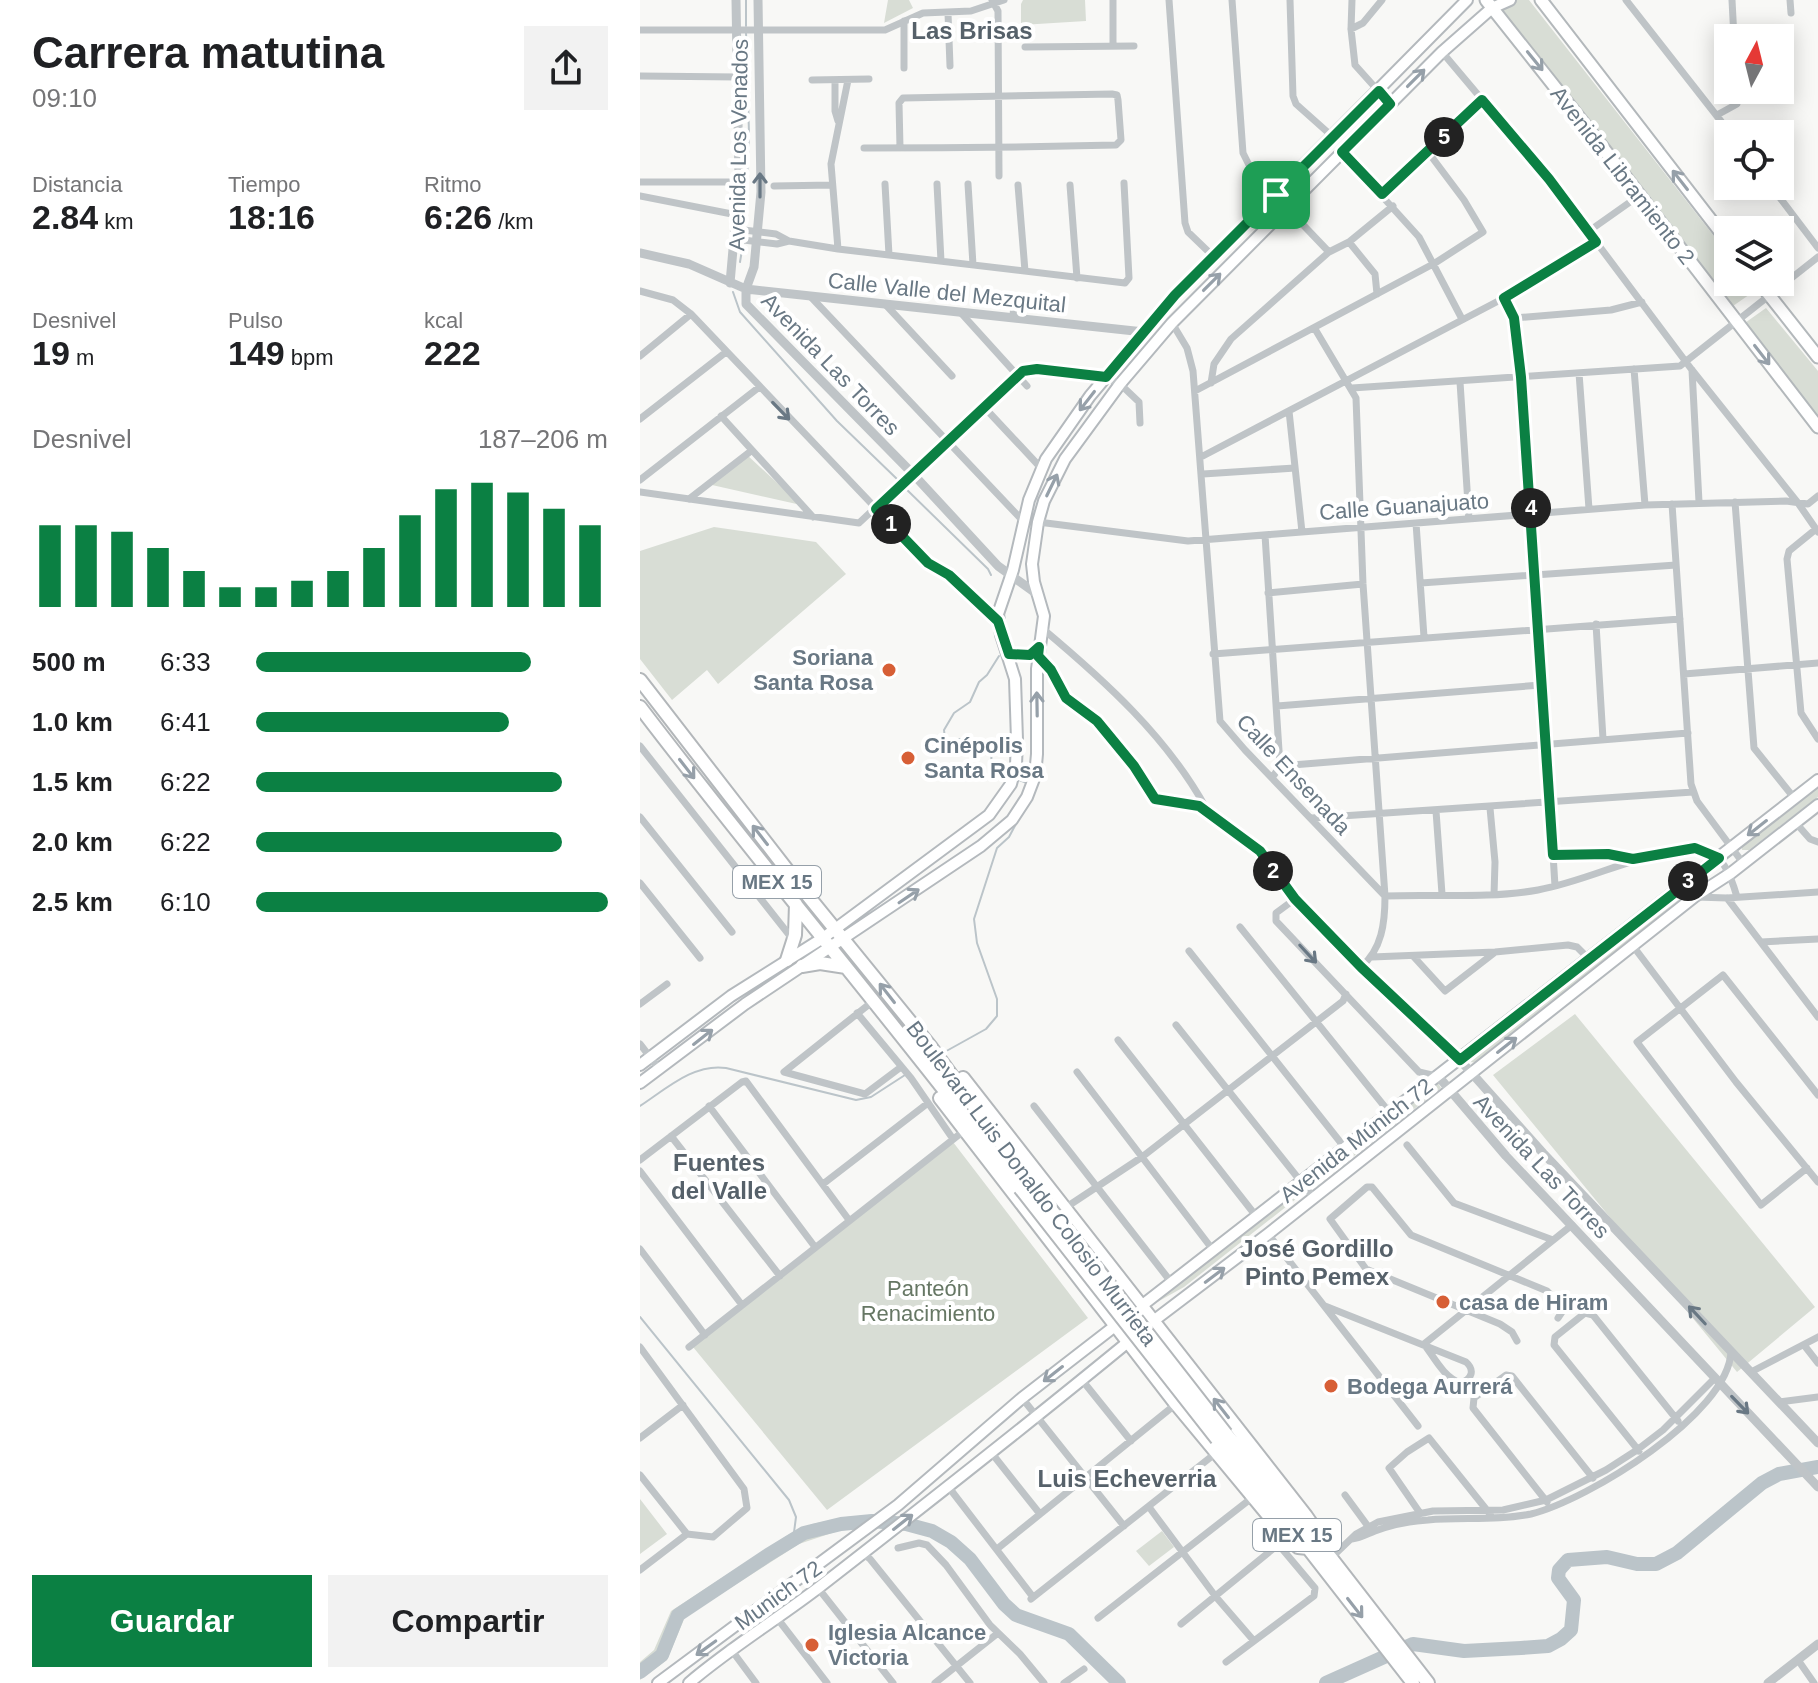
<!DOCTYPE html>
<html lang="es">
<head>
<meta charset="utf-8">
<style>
  body { margin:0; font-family:Arial,sans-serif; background:#f2f2f2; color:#202124; height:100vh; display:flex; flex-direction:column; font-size:30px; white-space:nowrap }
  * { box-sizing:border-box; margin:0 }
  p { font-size:26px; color:#757577 }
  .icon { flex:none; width:44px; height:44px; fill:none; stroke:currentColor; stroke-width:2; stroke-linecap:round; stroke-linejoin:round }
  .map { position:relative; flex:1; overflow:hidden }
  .sheet { display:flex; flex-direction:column; background:#fff; width:640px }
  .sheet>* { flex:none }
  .needle { width:52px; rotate:7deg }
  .buttons { position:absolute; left:1074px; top:24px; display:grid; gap:16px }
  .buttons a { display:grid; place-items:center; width:80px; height:80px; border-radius:0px; background:#fff; box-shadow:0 4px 20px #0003; font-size:40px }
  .pin { position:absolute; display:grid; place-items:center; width:68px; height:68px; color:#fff; margin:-34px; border-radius:16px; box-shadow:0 4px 12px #0006 }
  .km { position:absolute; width:40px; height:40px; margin:-20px; border-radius:50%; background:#222; color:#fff; font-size:22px; line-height:40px; text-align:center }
  .round { display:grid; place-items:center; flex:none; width:84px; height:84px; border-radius:0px; background:#f2f2f2 }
  .headline { display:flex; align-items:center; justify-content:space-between; height:136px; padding:0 32px }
  h1 { font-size:44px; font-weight:600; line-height:60px }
  .metrics { display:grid; grid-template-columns:repeat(3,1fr); gap:12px; height:136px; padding:8px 32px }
  .metrics div { display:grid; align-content:center }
  .metrics b { font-size:34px; font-weight:600 }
  .metrics small { font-size:22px; font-weight:400 }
  .metrics p { font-size:22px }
  .chart { height:224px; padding:16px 32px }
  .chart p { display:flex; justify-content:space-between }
  .chart svg { width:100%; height:144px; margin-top:8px; stroke:#0b8043; stroke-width:6 }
  .button { display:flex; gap:16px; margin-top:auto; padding:16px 32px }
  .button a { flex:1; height:92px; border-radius:0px; background:#0b8043; color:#fff; font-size:32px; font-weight:600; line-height:92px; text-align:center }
  .button a+a { background:#f2f2f2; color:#202124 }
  ul { padding:0 32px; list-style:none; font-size:26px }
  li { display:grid; grid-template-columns:128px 96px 1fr; align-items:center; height:60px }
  li i { height:20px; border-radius:10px; background:#0b8043 }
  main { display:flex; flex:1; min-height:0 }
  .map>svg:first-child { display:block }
  .green { fill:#d8ddd5 }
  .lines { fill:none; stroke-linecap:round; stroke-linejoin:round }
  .stream { stroke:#bbc4c9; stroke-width:2 }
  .river { stroke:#bbc4c9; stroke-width:14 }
  .secondary-casing { stroke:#b4b9bd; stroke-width:14 }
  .primary-casing { stroke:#b3b8bb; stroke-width:15 }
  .trunk-casing { stroke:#b3b7ba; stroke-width:16 }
  .minor { stroke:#bfc4c7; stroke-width:7 }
  .tertiary { stroke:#bfc4c7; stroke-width:9 }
  .secondary { stroke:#fff; stroke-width:10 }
  .primary { stroke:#fff; stroke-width:11 }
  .trunk { stroke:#fff; stroke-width:12 }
  .trunk-bridge-casing { stroke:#b3b7ba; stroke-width:16; stroke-linecap:butt }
  .trunk-bridge { stroke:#fff; stroke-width:12 }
  .oneway { stroke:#96a0a9 }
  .oneway2 { stroke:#697884 }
  .route-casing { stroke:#fff; stroke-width:16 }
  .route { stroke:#0b8043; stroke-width:10 }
  .poi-dot { fill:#d75f36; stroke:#fff; stroke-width:3 }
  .labels { text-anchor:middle; stroke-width:8; stroke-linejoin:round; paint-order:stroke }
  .shield { fill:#fff; stroke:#96a0a9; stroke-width:2 }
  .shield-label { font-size:20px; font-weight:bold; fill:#697884 }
  .street-label { font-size:22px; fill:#697884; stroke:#fff }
  .poi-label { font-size:22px; font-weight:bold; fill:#697884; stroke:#fff; text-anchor:start }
  .park-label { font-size:22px; fill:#667764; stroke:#fff }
  .neighbourhood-label { font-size:24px; font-weight:bold; fill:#56616a; stroke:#fff }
</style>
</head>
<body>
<main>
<section class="sheet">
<div class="headline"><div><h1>Carrera matutina</h1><p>09:10</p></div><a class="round"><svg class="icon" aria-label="share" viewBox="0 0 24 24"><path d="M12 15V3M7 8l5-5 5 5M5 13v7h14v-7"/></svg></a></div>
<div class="metrics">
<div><p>Distancia</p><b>2.84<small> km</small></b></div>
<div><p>Tiempo</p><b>18:16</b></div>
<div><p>Ritmo</p><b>6:26<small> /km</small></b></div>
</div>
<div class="metrics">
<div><p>Desnivel</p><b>19<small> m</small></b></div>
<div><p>Pulso</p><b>149<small> bpm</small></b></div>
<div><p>kcal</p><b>222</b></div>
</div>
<div class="chart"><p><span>Desnivel</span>187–206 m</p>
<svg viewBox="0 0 160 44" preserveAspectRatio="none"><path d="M5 44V19M15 44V19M25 44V21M35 44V26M45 44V33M55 44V38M65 44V38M75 44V36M85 44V33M95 44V26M105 44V16M115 44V8M125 44V6M135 44V9M145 44V14M155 44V19"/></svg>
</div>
<ul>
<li><b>500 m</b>6:33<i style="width:78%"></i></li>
<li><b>1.0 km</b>6:41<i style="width:72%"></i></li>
<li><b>1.5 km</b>6:22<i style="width:87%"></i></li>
<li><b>2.0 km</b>6:22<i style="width:87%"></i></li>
<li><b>2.5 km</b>6:10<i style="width:100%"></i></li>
</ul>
<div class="button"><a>Guardar</a><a>Compartir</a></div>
</section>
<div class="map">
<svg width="1178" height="1683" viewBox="0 0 1178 1683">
  <rect width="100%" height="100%" fill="#f8f8f6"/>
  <path class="green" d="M248 0H269L273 8 244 23Z
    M383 0H445L446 21 381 25V4Z
    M871 0H889L1088 254V282H1110L1116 290 1093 306 1037 239 860 9Z
    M1126 308 1178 371V422L1102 325Z
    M106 454 161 505 72 485Z
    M74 527 176 542 206 574 78 684 67 670 32 700 0 659V551Z
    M56 761 165 904 163 907 84 809Z
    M1178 781V797L1109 850H1102L1101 843Z
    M1076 863 1077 868 1022 914 1011 928 837 1063 831 1062 832 1054Z
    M202 946 286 1049 467 1289 199 947Z
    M935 1014 1175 1307 1097 1372 853 1075Z
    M796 1080 801 1088 678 1184 668 1183Z
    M313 1142 448 1318 187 1510 53 1347Z
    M658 1187 661 1195 544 1287 503 1310Z
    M0 1499 27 1534 0 1554Z
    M239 1514 266 1524 204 1529 159 1544 45 1617 27 1660 0 1680V1662L14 1650 31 1611 148 1535 172 1524 206 1517Z
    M522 1531 534 1547 509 1566 496 1551Z"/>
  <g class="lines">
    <path class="stream" d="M106 0V26
      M105 226 109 133 106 32
      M100 262 103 244
      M93 292 100 312 197 421 258 480
      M262 485 348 569 351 575
      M359 656 347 675 339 682 330 702 314 713 304 730 305 739C323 739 337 737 352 748L351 764 357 777 370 778
      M376 779 387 783
      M301 1054 346 1029 357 1016V999L337 943 334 919 357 848 369 837 378 820
      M0 1106C26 1089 54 1063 86 1068L216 1100 231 1097 265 1075
      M0 1317 149 1500 156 1517 153 1540"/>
    <path class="river" d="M0 1672 22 1655 38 1615 128 1555 164 1533 201 1524 232 1521 266 1524 292 1531 311 1542 330 1559 364 1604 376 1615 429 1634 479 1683
      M686 1683 773 1644 824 1651 881 1648 908 1646 921 1639 931 1630 934 1600 918 1578 919 1570 928 1560 967 1557 997 1564H1016L1037 1553 1122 1483 1139 1474 1178 1467"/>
    <g class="secondary-casing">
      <path id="secondary" d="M369 654 390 655 399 647
        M0 1065 91 996 183 938 349 815 371 784 376 765 377 740 375 679 361 635 358 614 373 570 389 500 406 459 450 396 535 295 827 0
        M0 1083 105 1004 341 846 372 820 387 797 395 776 397 754V669L404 616 394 582 392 564 398 522 404 501 425 459 480 384 532 323 802 52 852 8 870 0
        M500 1307 1178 780
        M512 1322 628 1234 1054 897 1091 873 1178 805
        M18 1683 258 1505 382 1398 475 1326
        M49 1683C91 1647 138 1619 182 1585 285 1505 387 1425 488 1342"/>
    </g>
    <g class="primary-casing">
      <path id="primary" d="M846 0 964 149 1178 427
        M901 0 1088 242
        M1119 282 1178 357"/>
    </g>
    <g class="trunk-casing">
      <path id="trunk" d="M0 680 151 875 290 1046 388 1180
        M0 707C124 870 257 1025 380 1188
        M147 960 155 935 156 904
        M162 966 180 963 206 967
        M323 1078 666 1516 675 1529V1540
        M300 1098 536 1404 633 1521 658 1547 668 1548
        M586 1434 691 1558 788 1683
        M577 1439 668 1548 773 1683"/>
    </g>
    <path class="minor" d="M352 0 358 11 359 176
      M529 0 545 223 548 232 574 257
      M592 0 603 153 610 167 636 195
      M650 0 653 96 656 104 693 137
      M712 0 711 29 715 65 750 104
      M986 0 1091 134
      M1092 0 1094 38
      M1150 0 1151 13
      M308 13 310 66
      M264 21V68
      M711 29 723 23 742 0
      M0 30H245L283 13 331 11 364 0
      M473 46V0
      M385 47 494 46
      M802 52 909 179 1052 370 1158 503 1178 532
      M0 76 98 77
      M172 80 229 79
      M195 80V111L198 121
      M1077 115 1097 104V90
      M224 148C308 148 392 147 476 145L481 140 478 100 477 95 472 94 263 98 259 103 260 148
      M702 152 779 237 822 319
      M0 182H99
      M245 184 249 255
      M297 184 301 261
      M328 184 333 265
      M378 185 385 271
      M430 185 437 278
      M134 186 192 185
      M1131 186 1178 248
      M742 194 842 100
      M0 196 97 215
      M646 207 689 252
      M96 229 136 234 149 241 198 249 485 283 489 278 484 183
      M949 231 1000 195
      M95 239 137 244 149 241
      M709 242 735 274 737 294
      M198 249 191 164 208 80
      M0 291 33 300 51 314 288 563 309 575 358 621
      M170 296 383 521
      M864 298 874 318 971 310 1002 302
      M245 304 312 376
      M321 313 387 386
      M373 318 374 298
      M874 318 892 515 915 886
      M532 323 547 348 553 371 580 721 605 750 745 896C796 894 847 899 898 890 942 882 983 861 1027 852 1037 851 1048 847 1058 848 1083 852 1091 876 1097 897
      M675 329 716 398 723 584 745 896C745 923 742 949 721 967
      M0 356 51 314
      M994 369 1005 505
      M1052 370 1059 502
      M939 373 949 509
      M820 382 829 519
      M571 383 574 364 591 339 689 252 709 242 753 206
      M712 388 1040 366 1178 257
      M555 391 795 263 843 232 824 200 788 152
      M344 407 401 468
      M649 411 662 532
      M81 416 173 517
      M0 419 86 352
      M561 457 864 298 956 242
      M563 474 655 468
      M0 480 118 388
      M0 492 219 523 376 376 383 371 397 369 466 377 480 384 499 402 500 423
      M49 499 111 451
      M1095 502 1114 748 1155 799
      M1032 504 1051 784 1057 801 1103 863
      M398 522 548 541 1005 505 1146 501 1168 504 1178 496
      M776 523 784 637
      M1176 529 1149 551 1147 559 1161 713 1178 739
      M625 535 640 766 632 778
      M781 583 1036 565
      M628 593 723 584
      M956 624 963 739
      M403 629C465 681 527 737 566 808
      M573 654 1040 619
      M398 656 411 670 426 698 457 721 494 766 515 799 559 806 567 810 625 856 631 868 655 899 721 967 820 1060
      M1044 674 1178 663
      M637 706 901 685
      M0 746 154 941
      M640 766 1048 733
      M850 808 855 862 854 895
      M796 811 802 894
      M0 817 92 932
      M672 818 1053 792
      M1155 822 1170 839 1178 842
      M913 855 968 854 993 859
      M0 883 60 958
      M1056 897 1087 898 1178 892
      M1087 898 1178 1017
      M655 899 636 913V921L779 1072 796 1076
      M600 927 749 1112
      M1121 942 1178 939
      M993 946 1096 1082 1178 1182
      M549 951 705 1148
      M773 956 805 991 854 953
      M732 957 855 952 928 945 937 947 948 958
      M232 1002 144 1072 225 1094 261 1067
      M0 1004 27 984
      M217 1013 271 1078 313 1139
      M536 1025 674 1198
      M478 1040 616 1216
      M0 1044 20 1070
      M437 1072 573 1250
      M69 1106 175 1247
      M394 1106 531 1282
      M31 1136 140 1276
      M767 1145 814 1203 913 1240
      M0 1160 102 1082 106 1081 209 1220
      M1167 1168 1121 1205 997 1042 1083 975 1178 1095
      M0 1171 102 1305
      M183 1184 288 1103
      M425 1208 502 1157 703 1001 706 994
      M628 1234 778 1426
      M0 1249 65 1335
      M685 1306 826 1362C835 1370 832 1379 821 1383 804 1378 794 1357 784 1344L932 1225
      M877 1341 872 1332 860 1324 726 1269 690 1219 727 1187H732L771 1235 907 1291 922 1306V1312L918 1318
      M1164 1345 1178 1363
      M0 1347 104 1489 107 1508 73 1537 47 1534 0 1570
      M49 1347 325 1130
      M1111 1372 1178 1337
      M442 1380 491 1441
      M382 1398 484 1526
      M1139 1402 1178 1397
      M0 1438 43 1405
      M350 1451 400 1514
      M999 1451 914 1345 915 1337 945 1313 953 1315 1038 1421
      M0 1475 47 1534
      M307 1485 393 1597
      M705 1495 730 1529
      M907 1502 833 1408 834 1398 866 1375 872 1376 953 1478
      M509 1507 576 1597 614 1641
      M780 1513 749 1468 767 1452 789 1438 850 1514
      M712 1539C721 1538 727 1534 735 1531 751 1525 771 1521 788 1520 823 1517 857 1521 891 1514 948 1500 1088 1414 1091 1352
      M258 1548 279 1543 287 1545 306 1565 350 1625 380 1654 404 1683
      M357 1549 536 1404
      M222 1553 230 1559 330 1683
      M691 1558 716 1534 738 1522 793 1511 863 1510 906 1500 966 1470 997 1450 1023 1430 1075 1378
      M178 1588 253 1683
      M391 1599 576 1453
      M137 1618 187 1683
      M458 1618 613 1497
      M541 1624 639 1544
      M90 1648 116 1683
      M1158 1660 1174 1683
      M586 1662 674 1596 675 1588 638 1544
      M295 1683 358 1633
      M424 1683 444 1669"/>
    <path class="tertiary" d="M118 0 121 192 114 267 106 289V304L273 474 358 566 397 594
      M0 253 49 264 106 289 504 332
      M90 283 99 182 96 0
      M820 1060 903 1153 1178 1443
      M798 1076 866 1156 1178 1487
      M1128 1683 1178 1644"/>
    <use href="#secondary" class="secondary"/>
    <use href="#primary" class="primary"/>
    <use href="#trunk" class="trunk"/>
    <g class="trunk-bridge-casing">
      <path id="trunk-bridge" d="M388 1180 586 1434
        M380 1188 577 1439"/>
    </g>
    <use href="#trunk-bridge" class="trunk-bridge"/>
  </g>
  <defs><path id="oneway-shaft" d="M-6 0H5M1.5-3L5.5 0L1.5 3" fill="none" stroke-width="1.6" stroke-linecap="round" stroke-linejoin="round" transform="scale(2)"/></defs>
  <g class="oneway">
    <use href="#oneway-shaft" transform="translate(895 61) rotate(51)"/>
    <use href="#oneway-shaft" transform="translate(776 78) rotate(-45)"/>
    <use href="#oneway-shaft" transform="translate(1040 180) rotate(-128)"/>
    <use href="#oneway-shaft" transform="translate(572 282) rotate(-45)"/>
    <use href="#oneway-shaft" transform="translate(1122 355) rotate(52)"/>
    <use href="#oneway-shaft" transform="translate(447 401) rotate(128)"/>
    <use href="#oneway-shaft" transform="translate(412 485) rotate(-64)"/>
    <use href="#oneway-shaft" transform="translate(397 704) rotate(-91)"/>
    <use href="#oneway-shaft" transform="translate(47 769) rotate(52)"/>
    <use href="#oneway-shaft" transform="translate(1117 828) rotate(142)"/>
    <use href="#oneway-shaft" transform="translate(120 835) rotate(-128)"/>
    <use href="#oneway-shaft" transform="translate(269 896) rotate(-34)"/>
    <use href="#oneway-shaft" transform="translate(247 993) rotate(-128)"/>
    <use href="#oneway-shaft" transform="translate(63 1037) rotate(-38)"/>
    <use href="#oneway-shaft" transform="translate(867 1045) rotate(-38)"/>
    <use href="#oneway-shaft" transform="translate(575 1275) rotate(-37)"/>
    <use href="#oneway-shaft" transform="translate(413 1374) rotate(142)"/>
    <use href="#oneway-shaft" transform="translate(581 1408) rotate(-128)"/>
    <use href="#oneway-shaft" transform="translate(263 1522) rotate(-38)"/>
    <use href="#oneway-shaft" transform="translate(715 1608) rotate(52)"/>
    <use href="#oneway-shaft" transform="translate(66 1648) rotate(144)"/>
  </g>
  <g class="oneway2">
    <use href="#oneway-shaft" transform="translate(120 185) rotate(-90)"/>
    <use href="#oneway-shaft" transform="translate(141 411) rotate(46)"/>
    <use href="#oneway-shaft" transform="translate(668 954) rotate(47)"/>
    <use href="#oneway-shaft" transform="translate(1057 1315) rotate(-133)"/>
    <use href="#oneway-shaft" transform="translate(1100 1405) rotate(46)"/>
  </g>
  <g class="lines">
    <g class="route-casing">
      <path id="route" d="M739 91 750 104 702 152 742 194 842 100 909 179 956 242 864 298 874 318 881 377 913 855 968 854 993 859 1055 848 1079 858 820 1060 721 967 655 899 620 851 559 806 515 799 494 766 457 721 426 698 411 670 398 656 399 647 390 655 369 654 358 621 309 575 288 563 236 509 383 371 397 369 466 377 535 295Z"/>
    </g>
    <use href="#route" class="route"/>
  </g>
  <g class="poi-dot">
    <circle cx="249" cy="670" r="8"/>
    <circle cx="268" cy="758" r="8"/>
    <circle cx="803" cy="1302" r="8"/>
    <circle cx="691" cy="1386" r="8"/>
    <circle cx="172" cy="1645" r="8"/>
  </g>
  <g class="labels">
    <g class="shield">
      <rect x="93" y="866" width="88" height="32" rx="6"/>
      <rect x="613" y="1519" width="88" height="32" rx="6"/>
    </g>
    <g class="shield-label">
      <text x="137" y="889">MEX 15</text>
      <text x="657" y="1542">MEX 15</text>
    </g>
    <g class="street-label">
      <text transform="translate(98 145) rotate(-89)" y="8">Avenida Los Venados</text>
      <text transform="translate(983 175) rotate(52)" y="8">Avenida Libramiento 2</text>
      <text transform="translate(307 292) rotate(6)" y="8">Calle Valle del Mezquital</text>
      <text transform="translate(191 364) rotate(46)" y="8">Avenida Las Torres</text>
      <text transform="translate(764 506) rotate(-4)" y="8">Calle Guanajuato</text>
      <text transform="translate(654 774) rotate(47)" y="8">Calle Ensenada</text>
      <text transform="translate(716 1140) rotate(-38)" y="8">Avenida Múnich 72</text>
      <text transform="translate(902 1166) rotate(47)" y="8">Avenida Las Torres</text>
      <text transform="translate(392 1183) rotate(53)" y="8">Boulevard Luis Donaldo Colosio Murrieta</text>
      <text transform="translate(138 1595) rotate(-36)" y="8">Munich 72</text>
    </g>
    <g class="poi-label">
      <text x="233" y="665" text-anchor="end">Soriana<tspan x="233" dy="25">Santa Rosa</tspan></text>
      <text x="284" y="753">Cinépolis<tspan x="284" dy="25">Santa Rosa</tspan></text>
      <text x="819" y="1310">casa de Hiram</text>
      <text x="707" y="1394">Bodega Aurrerá</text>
      <text x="188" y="1640">Iglesia Alcance<tspan x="188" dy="25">Victoria</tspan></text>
    </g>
    <g class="park-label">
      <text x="288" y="1296">Panteón<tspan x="288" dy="25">Renacimiento</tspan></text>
    </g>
    <g class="neighbourhood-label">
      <text x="332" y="39">Las Brisas</text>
      <text x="79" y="1171">Fuentes<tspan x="79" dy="28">del Valle</tspan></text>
      <text x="677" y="1257">José Gordillo<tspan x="677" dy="28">Pinto Pemex</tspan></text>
      <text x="487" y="1487">Luis Echeverria</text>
    </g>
  </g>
</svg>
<div class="buttons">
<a><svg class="needle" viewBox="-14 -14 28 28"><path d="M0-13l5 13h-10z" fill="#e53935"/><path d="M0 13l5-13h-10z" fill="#757577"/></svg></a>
<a><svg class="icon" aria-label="locate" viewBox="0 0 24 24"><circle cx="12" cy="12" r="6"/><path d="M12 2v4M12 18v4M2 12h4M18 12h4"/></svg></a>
<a><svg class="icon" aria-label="layers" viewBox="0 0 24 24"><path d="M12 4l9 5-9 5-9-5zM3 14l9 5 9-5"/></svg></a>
</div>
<div class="pin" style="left:636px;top:195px;background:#1e9e55"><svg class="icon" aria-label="arrive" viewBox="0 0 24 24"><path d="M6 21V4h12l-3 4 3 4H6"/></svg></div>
<b class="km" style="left:251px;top:524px">1</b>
<b class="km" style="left:633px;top:871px">2</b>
<b class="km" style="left:1048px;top:881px">3</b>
<b class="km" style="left:891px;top:508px">4</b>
<b class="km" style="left:804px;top:137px">5</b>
</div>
</main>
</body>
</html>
